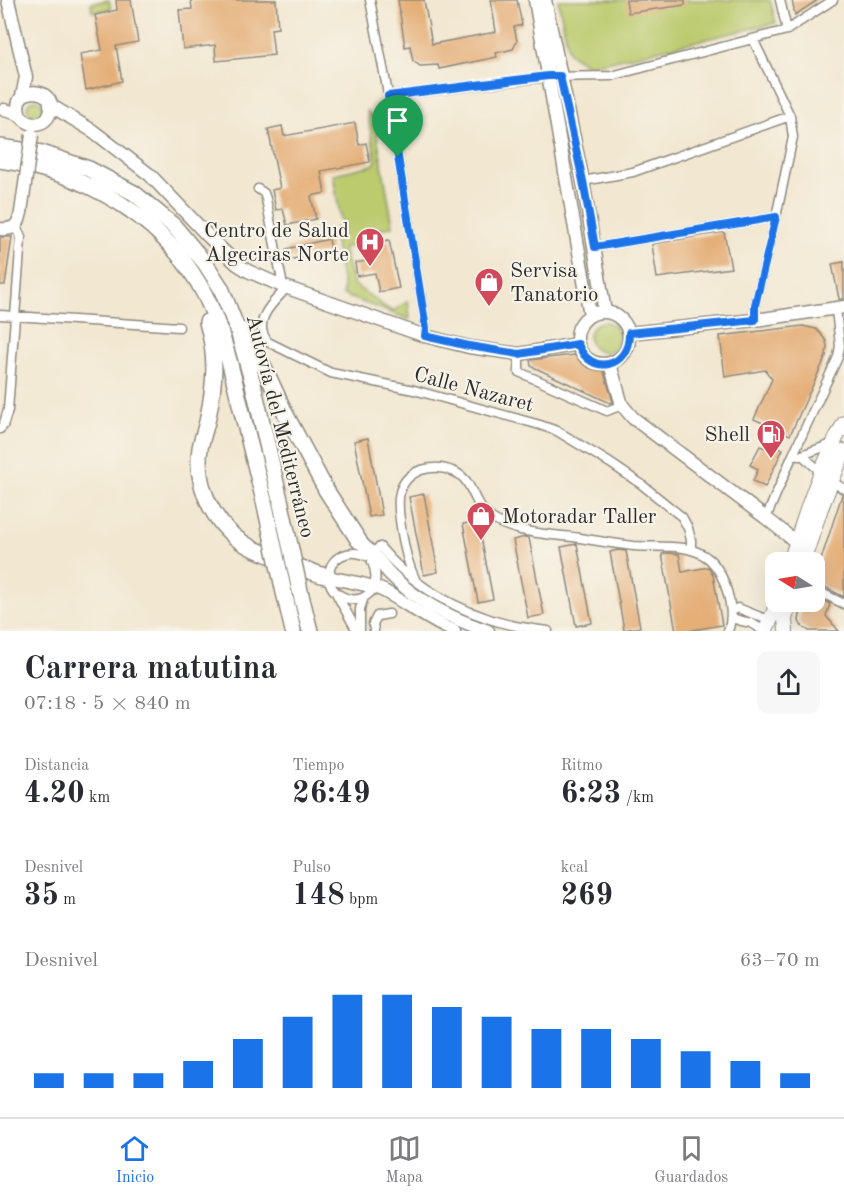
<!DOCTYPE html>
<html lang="es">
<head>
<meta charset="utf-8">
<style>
  body { margin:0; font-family:"Old Standard TT",serif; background:#f7f7f7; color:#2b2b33; height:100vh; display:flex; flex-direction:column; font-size:22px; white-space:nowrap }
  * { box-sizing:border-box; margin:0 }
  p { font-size:20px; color:#7c7c81 }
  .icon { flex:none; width:33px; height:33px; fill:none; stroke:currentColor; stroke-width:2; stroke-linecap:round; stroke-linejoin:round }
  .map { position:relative; height:631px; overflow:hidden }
  .sheet { display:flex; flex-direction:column; background:#fff; flex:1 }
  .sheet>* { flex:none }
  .needle { width:39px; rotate:281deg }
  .controls { position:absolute; left:765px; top:552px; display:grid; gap:12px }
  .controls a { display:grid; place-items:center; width:60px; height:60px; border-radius:12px; background:#fff; box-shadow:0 6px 24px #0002; font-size:30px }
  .pin { position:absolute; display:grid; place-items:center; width:51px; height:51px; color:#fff; margin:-62px -26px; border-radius:50% 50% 50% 0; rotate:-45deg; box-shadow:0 0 6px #0007 }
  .pin .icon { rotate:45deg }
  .round { display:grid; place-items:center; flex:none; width:63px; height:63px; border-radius:12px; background:#f7f7f7 }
  .summary { display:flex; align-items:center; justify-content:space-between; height:102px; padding:0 24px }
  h1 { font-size:33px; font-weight:800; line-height:45px }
  .figures { display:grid; grid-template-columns:repeat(3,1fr); gap:9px; height:102px; padding:6px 24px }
  .figures div { display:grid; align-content:center }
  .figures b { font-size:30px; font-weight:800 }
  .figures small { font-size:16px; font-weight:400 }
  .figures p { font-size:16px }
  .chart { height:168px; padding:12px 24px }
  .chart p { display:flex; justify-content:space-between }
  .chart svg { width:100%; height:108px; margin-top:6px; stroke:#1a73e8; stroke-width:6 }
  .menu { display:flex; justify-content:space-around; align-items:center; height:84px; border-top:2px solid #e1e1e2; background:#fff; font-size:16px; color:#7c7c81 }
  .menu a { display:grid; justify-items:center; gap:3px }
  .menu .active { color:#1a73e8 }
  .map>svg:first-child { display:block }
  .green { fill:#bbcb6e; stroke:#737b4c; stroke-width:1.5 }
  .building { fill:#e5af78 }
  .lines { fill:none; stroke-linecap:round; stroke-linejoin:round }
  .street-casing { stroke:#8e897e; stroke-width:11 }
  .secondary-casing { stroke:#8e897e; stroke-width:15 }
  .primary-casing { stroke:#8e897e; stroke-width:16 }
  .highway-casing { stroke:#8e897e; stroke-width:18 }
  .street { stroke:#fff; stroke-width:8 }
  .secondary { stroke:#fff; stroke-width:12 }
  .primary { stroke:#fff; stroke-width:14 }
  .highway { stroke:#fff; stroke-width:15 }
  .secondary-bridge-casing { stroke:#8e897e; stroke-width:15; stroke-linecap:butt }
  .highway-bridge-casing { stroke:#8e897e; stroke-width:18; stroke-linecap:butt }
  .secondary-bridge { stroke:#fff; stroke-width:12 }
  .highway-bridge { stroke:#fff; stroke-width:15 }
  .route-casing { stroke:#fff; stroke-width:12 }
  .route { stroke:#1a73e8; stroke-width:8 }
  .labels { text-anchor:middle; stroke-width:4.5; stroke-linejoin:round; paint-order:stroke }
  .poi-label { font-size:21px; fill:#2b2b2b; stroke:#f7f3e8; text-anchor:end }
  .street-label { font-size:21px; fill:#2b2b2b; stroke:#f7f3e8 }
</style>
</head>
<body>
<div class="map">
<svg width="844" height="631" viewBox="0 0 844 631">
  <rect width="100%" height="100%" fill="#f7f3e8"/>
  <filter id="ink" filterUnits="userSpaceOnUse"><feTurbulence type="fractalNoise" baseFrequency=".0167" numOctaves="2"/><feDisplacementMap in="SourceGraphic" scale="12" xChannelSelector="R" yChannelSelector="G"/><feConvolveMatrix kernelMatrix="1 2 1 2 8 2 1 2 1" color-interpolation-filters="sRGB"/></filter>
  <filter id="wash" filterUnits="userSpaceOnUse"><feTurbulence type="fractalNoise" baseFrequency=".008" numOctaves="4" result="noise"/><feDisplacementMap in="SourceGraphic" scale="24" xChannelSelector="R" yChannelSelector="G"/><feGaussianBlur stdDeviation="1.35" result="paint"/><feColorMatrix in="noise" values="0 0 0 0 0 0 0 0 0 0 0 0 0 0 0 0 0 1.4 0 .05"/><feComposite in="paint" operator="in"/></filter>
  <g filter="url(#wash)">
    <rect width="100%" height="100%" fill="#f2e7d0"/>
    <path class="green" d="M109 0 111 9 92 12 91 3Z
      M558 0H770L776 23 589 66 569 53Z
      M27 108a8 8 0 1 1 16 0a8 8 0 1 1-16 0Z
      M367 111 372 117 375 124 393 226C377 231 365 230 356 245L343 248 353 284 390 310 393 311 408 301 410 318 408 319 343 295V285L333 233H335L334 229 342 227 333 174 373 165 376 161Z
      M589 337a15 15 0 1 1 30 0a15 15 0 1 1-30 0Z"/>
    <g id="blocks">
      <path class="building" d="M116 0H131L138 42 116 46 122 81 86 90 80 54 102 50 95 15 117 10Z
        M191 0H276L278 28 271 29 274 55 216 61 215 45 183 49 179 10 192 9Z
        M398 0H424L432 44 496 32 491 0H517L522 25 514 27 517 41 513 49 496 53 497 57 439 69 438 65 420 66 413 61 410 46 405 47Z
        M626 0H685V5L628 13Z
        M792 0H818L795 15Z
        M355 123 359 145 366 143 370 162 321 171 325 193 311 196 316 219 287 225 283 209 276 210 272 190 280 188 268 129 282 126 284 136Z
        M724 232 731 268 657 278 652 244Z
        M0 237H12L5 285H0Z
        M329 239 331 251 288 260 286 249Z
        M389 240 399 288 379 292 375 273 357 276 355 263 372 260 369 244Z
        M844 262V299H839L832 264Z
        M803 326 816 329 821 334 826 341 827 346 826 356 790 435 754 419 772 379 765 370 725 377 720 336Z
        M574 355 583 362 594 368 603 369 613 402 610 403 531 366 530 360Z
        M368 438 382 515 369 517 354 441Z
        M770 443 783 449 765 487 753 481 758 469 750 465 760 446 768 449Z
        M424 494 438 572 424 575 409 497Z
        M842 495H844V597L817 583 815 578Z
        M478 521 493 599 478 602 463 524Z
        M525 537 529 538 544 615 528 618 513 540Z
        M577 544 592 623 576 626 561 547Z
        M618 550 626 551 640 627 624 630 610 552Z
        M668 553 679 554 682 572 708 567 710 569 713 575 722 625 693 630V631H676L662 554Z
        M814 596 830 604 826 616 839 631H809L801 625 799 621 800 615 804 602H814Z"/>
    </g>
  </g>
  <g filter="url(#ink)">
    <use href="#blocks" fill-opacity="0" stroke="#8e897e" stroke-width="1.5"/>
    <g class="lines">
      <g class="street-casing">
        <path id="street" d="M370 0 386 83 426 328 425 336
          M780 0 787 30
          M753 39 790 116 793 137 776 217 755 305V320
          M388 96 547 77 611 76 787 30 833 0
          M583 181 633 172 790 116
          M258 189 264 193 266 199 282 281V293C268 307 253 324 268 342L331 373 414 390 540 425 557 431 610 463 641 484 682 517 688 528 691 540V550
          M595 247 776 217
          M0 315 179 327
          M519 354V372L607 411 622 405
          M0 429 3 426 8 410 21 237 16 226
          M802 455 831 481 844 489
          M799 456 832 444
          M766 518 791 459 838 357 840 346 836 309
          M366 556 380 547C406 579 445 604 484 617 504 625 526 628 548 631
          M366 556C351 548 329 556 329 576 329 593 347 603 362 598 377 592 378 575 372 562
          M416 581C408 565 405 550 402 533 398 509 392 481 421 470 431 467 443 467 452 471 471 477 471 496 482 509 501 534 552 534 580 538 598 541 616 544 634 546 659 548 689 542 709 559 725 573 736 611 728 631
          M814 589 844 604
          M337 595 357 631
          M731 613 735 609 738 608 763 618 772 617
          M731 617C743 624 752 619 762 631
          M360 631V609L364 597
          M374 631 373 624 377 616 389 614"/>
      </g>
      <g class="secondary-casing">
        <path id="secondary" d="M8 0 26 77 22 96
          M535 0 590 315
          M545 0 583 181 605 312
          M50 105 93 131 150 175 209 237 237 264 248 271 282 286 425 336 469 347 519 354 578 344
          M4 110C9 111 13 112 18 114 23 118 26 123 33 124 40 124 46 121 49 115 62 87 8 82 20 116
          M0 229C13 230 19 226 21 212
          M577 338a26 26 0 1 1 52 0a26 26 0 1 1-52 0Z
          M629 333 755 320 844 307
          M610 364 622 405 633 418 766 518 796 542
          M359 541C366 547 373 554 379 561 383 566 387 571 391 575 418 602 452 619 488 631
          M329 577C347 582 367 583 384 591 408 604 429 621 454 631"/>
      </g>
      <g class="primary-casing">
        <path id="primary" d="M790 562C805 515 820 467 844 423
          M803 562 821 508 844 451
          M765 631 772 617 777 602
          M786 631 785 619 790 602"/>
      </g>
      <g class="highway-casing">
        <path id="highway" d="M0 147 42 153 89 169 134 193 174 226 205 263 221 288 238 331 253 384 281 504
          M0 160C85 172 165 217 205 295 222 329 231 367 240 404 248 436 256 469 264 501
          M207 322C217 356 215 383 208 417 206 428 202 438 200 448 194 488 216 530 252 548 261 552 272 556 281 560 297 566 312 573 329 577
          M244 331 264 367 286 415 326 490 359 541
          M283 588 293 631
          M301 595 310 631"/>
      </g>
      <use href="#street" class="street"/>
      <use href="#secondary" class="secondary"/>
      <use href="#primary" class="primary"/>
      <use href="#highway" class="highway"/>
      <g class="secondary-bridge-casing">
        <path id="secondary-bridge" d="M21 212 32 135"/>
      </g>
      <g class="highway-bridge-casing">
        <path id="highway-bridge" d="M264 501 283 588
          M281 504 301 595"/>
      </g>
      <use href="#secondary-bridge" class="secondary-bridge"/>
      <use href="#highway-bridge" class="highway-bridge"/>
    </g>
  </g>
  <g class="lines" filter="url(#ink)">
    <g class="route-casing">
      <path id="route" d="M548 76H560L583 181 595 247 776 217 755 305V320L629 333C630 368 590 377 578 344L519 354 469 346 425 336 426 328 388 96Z"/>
    </g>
    <use href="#route" class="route"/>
  </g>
  <defs>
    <g id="hospital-pin" transform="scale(1.5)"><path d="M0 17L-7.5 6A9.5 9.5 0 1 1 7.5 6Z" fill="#d1495b" stroke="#f7f3e8"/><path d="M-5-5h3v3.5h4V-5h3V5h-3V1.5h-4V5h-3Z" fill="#fff"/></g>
    <g id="shop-pin" transform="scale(1.5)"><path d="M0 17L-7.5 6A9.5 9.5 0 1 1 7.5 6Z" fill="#d1495b" stroke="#f7f3e8"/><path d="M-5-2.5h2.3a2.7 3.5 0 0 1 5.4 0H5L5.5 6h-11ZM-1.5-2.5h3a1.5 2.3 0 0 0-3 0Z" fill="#fff"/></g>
    <g id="fuel-pin" transform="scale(1.5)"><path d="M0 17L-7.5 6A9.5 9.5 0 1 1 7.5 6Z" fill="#d1495b" stroke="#f7f3e8"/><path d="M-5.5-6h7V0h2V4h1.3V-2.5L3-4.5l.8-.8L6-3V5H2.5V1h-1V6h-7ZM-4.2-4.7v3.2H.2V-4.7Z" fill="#fff"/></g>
  </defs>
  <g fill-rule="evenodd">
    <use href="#hospital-pin" x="370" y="242"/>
    <use href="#shop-pin" x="489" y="282"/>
    <use href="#fuel-pin" x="771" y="434"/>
    <use href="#shop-pin" x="481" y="516"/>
  </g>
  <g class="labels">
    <g class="poi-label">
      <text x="349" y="237">Centro de Salud<tspan x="349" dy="24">Algeciras Norte</tspan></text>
      <text x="510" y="277" text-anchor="start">Servisa<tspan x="510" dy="24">Tanatorio</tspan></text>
      <text x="750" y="441">Shell</text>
      <text x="502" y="523" text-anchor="start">Motoradar Taller</text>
    </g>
    <g class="street-label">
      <text transform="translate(474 389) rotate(15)" y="7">Calle Nazaret</text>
      <text transform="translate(281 426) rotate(76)" y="7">Autovía del Mediterráneo</text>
    </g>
  </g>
</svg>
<div class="controls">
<a><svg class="needle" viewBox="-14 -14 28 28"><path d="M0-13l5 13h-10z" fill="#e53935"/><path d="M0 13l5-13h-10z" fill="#7c7c81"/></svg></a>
</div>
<div class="pin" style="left:398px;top:157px;background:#1e9e55"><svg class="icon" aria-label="arrive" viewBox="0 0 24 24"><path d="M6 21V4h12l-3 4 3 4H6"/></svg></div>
</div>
<section class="sheet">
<div class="summary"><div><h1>Carrera matutina</h1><p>07:18 · 5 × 840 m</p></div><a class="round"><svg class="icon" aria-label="share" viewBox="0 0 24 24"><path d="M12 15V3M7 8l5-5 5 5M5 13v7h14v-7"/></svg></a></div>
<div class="figures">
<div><p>Distancia</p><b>4.20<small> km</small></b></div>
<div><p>Tiempo</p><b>26:49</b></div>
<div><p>Ritmo</p><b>6:23<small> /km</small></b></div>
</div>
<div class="figures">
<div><p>Desnivel</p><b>35<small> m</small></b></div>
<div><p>Pulso</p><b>148<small> bpm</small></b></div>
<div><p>kcal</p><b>269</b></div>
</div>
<div class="chart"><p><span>Desnivel</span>63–70 m</p>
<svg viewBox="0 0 160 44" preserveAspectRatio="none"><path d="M5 44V38M15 44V38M25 44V38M35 44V33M45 44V24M55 44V15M65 44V6M75 44V6M85 44V11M95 44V15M105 44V20M115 44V20M125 44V24M135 44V29M145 44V33M155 44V38"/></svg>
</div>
</section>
<nav class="menu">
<a class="active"><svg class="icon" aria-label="home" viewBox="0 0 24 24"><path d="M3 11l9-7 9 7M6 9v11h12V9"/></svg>Inicio</a>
<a><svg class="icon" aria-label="map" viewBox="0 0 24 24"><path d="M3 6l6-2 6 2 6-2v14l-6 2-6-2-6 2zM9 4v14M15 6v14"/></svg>Mapa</a>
<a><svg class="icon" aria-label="saved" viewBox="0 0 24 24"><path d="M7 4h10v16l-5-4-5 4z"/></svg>Guardados</a>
</nav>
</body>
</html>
